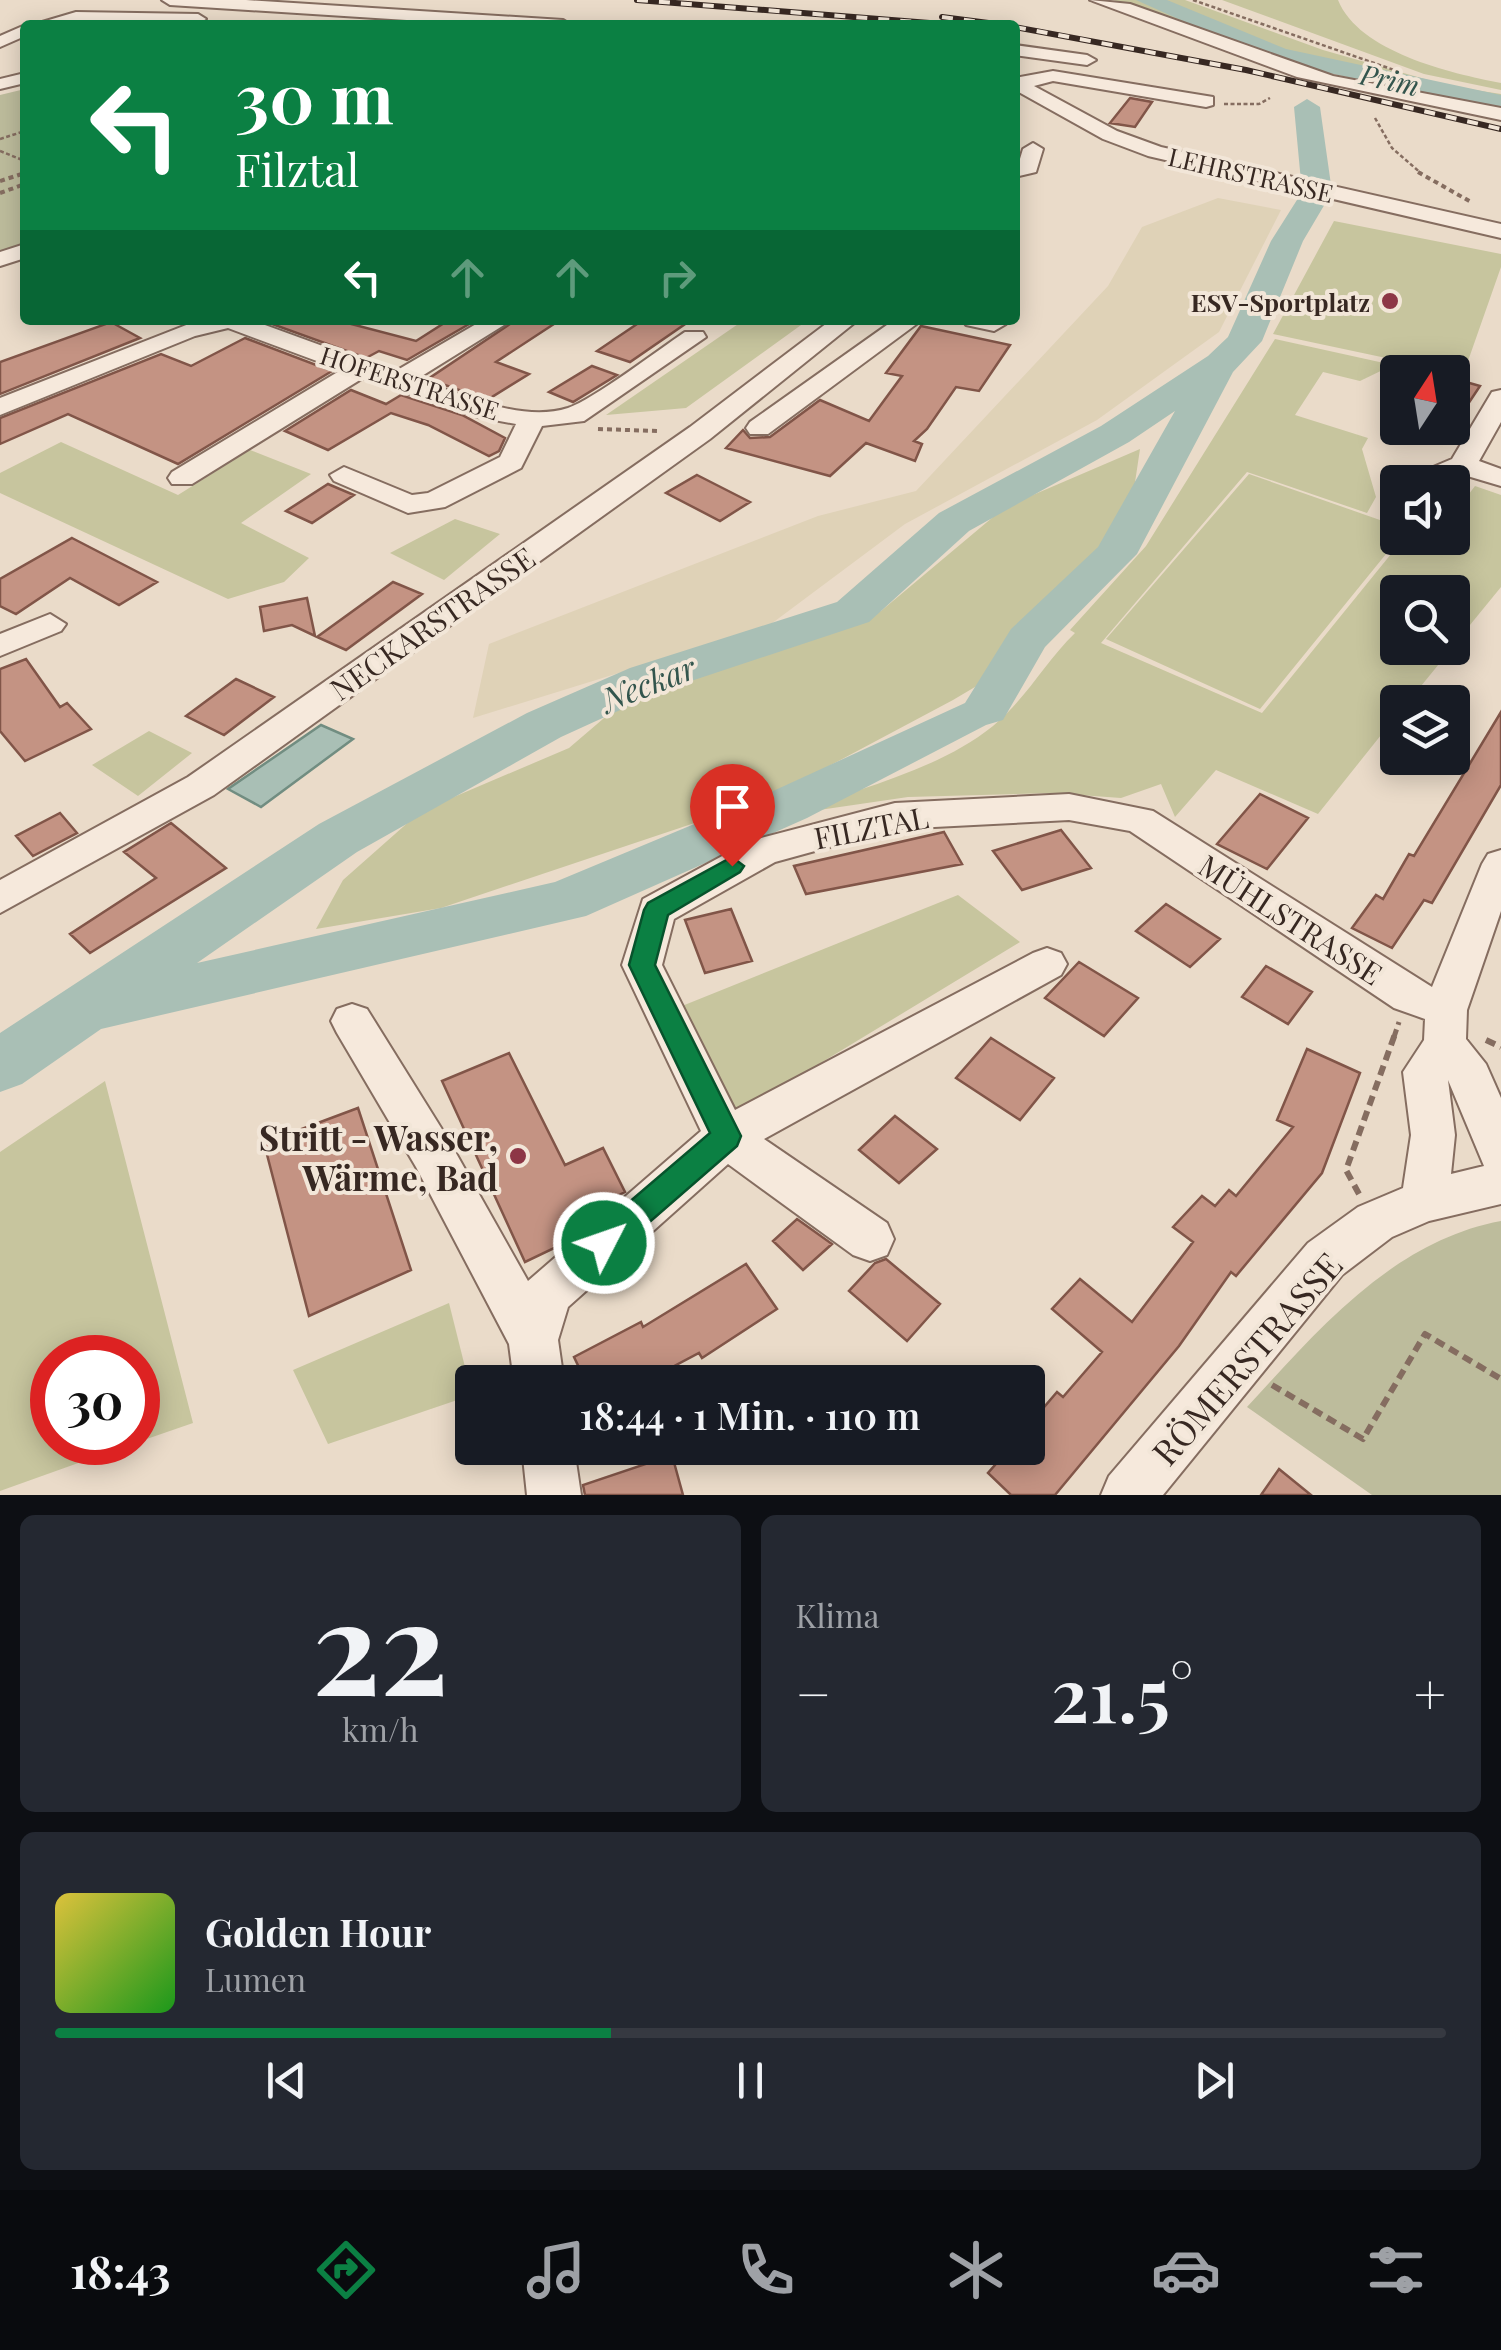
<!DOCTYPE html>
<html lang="de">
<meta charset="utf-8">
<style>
body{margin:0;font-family:"Playfair Display",serif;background:#242831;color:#f1f3f6;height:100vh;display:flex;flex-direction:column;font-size:38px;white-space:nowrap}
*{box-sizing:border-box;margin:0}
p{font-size:32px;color:#9ea1a6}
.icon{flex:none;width:55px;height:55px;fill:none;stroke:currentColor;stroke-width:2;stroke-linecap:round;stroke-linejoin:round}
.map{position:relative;height:1495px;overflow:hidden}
.panel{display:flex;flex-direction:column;gap:20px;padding:20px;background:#0d0f14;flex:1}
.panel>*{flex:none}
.banner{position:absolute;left:20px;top:20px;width:1000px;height:305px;border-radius:10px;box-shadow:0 5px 25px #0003;background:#0b8043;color:#fff;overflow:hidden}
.needle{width:65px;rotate:12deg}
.fabs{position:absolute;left:1380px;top:355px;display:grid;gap:20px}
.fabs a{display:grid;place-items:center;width:90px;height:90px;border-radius:10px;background:#171b24;box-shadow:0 5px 25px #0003;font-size:50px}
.speed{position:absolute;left:30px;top:1335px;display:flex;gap:20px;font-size:50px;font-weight:700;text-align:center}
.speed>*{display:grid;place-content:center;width:130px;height:130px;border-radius:50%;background:#171b24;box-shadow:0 5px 25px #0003;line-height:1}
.speed .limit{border:15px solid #d22;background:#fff;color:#111}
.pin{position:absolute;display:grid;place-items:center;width:85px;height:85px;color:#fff;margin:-102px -42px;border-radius:50% 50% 50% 0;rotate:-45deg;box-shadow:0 0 10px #0007}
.pin .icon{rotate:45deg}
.me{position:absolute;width:110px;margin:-55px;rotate:49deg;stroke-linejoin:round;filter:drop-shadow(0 0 8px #0008)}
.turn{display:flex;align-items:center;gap:35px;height:210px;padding:0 50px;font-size:45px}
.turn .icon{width:130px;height:130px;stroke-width:2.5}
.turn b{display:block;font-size:70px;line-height:85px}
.lanes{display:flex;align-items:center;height:95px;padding:0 50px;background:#0003;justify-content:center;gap:50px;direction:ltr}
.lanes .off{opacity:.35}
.big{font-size:75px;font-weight:600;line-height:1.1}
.panel .widget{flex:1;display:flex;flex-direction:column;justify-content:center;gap:15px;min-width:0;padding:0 35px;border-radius:15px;background:#242831}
.panel .dial{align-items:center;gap:0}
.dial b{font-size:130px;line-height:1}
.song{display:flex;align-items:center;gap:30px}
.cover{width:120px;height:120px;border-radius:15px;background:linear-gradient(135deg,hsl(50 70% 55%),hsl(120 70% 35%))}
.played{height:10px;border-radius:5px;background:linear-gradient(90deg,#0b8043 40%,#363941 40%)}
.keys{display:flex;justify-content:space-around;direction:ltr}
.heat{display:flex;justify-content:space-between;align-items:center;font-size:55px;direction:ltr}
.panel .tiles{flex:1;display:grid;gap:20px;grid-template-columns:1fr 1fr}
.widget:last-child{grid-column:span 2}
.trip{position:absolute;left:455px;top:1365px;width:590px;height:100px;border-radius:10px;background:#171b24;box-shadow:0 5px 25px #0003;font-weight:600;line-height:100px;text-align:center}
.dock{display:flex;height:160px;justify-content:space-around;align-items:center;background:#090b0e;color:#9ea1a6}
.dock .icon{width:70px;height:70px}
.dock .selected{color:#0b8043}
.dock b{font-size:45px;color:#f1f3f6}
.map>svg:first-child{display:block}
.farmland{fill:#dfd2b7}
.green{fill:#c7c59e}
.cemetery{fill:#bdbc9c}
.water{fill:#a9bfb5;stroke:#718d81;stroke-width:2.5}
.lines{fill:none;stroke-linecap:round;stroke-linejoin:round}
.river{fill:#a9bfb5;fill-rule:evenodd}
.building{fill:#c49383;stroke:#815548;stroke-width:2.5}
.minor-casing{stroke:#856d60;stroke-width:4}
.path-far3{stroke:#856d60;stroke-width:2.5;stroke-dasharray:4 2.5;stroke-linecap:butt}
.path-far2{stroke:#856d60;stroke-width:4;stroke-dasharray:5 4;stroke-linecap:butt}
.path-far1{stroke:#856d60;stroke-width:5;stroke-dasharray:8 5;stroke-linecap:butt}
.path{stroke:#856d60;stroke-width:6;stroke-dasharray:10 6;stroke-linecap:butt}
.minor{fill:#f6e9dc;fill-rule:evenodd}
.rail-casing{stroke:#372822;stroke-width:6}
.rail{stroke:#f2e6d8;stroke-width:4;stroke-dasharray:11;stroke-linecap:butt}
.route{fill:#0b8043;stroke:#07532c;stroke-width:2.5}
.poi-dot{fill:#8d3646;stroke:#f2e6d8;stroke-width:4}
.labels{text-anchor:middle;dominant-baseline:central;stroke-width:8;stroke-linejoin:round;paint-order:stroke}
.far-street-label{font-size:25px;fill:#372822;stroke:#f2e6d8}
.far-poi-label{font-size:25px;font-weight:bold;fill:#372822;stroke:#f2e6d8;text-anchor:end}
.far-water-label{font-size:28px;font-style:italic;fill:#33554d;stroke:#f2e6d8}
.street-label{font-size:30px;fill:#372822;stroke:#f2e6d8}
.water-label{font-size:32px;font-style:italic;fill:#33554d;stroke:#f2e6d8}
.near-poi-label{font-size:35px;font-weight:bold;fill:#372822;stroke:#f2e6d8;text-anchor:end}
.near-street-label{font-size:35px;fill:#372822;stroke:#f2e6d8}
</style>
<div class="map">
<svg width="1501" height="1495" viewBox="0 0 1501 1495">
<rect width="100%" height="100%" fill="#eadbc9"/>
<path class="farmland" d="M1218,198L1281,210L1219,332L1097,420L905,524L767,627L473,718L489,644L818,516L916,491L1108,286L1142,227Z"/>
<path class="green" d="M1113,0H1185L1323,50L1449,86L1501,94V107L1265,55Z
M1222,0H1338C1359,52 1450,73 1501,83V90L1424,74Z
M1334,221L1501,254V267L1462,378L1452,372L1273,334Z
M744,320H808L686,408L606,415Z
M1275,339L1393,365L1360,381L1323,372L1295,415L1368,438L1362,449L1376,497L1367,513L1247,472L1101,643L1262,713L1404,538H1452L1453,515L1475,486L1501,495V587L1452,647V592H1398V648H1452L1408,702H1398L1397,715L1318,814L1216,770L1175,817L1161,784L1121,798L1052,793L908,797L785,815C852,790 936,772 993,726C1026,699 1045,662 1075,633L1070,630L1146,546Z
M61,442L178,495L250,450L311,474L241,523L309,558L284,582L228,599L0,493V473Z
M1140,449L1134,489L1110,537L1065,582L980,684L953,700L769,798L441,908L316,929L343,880L421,811L569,748L631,695L881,611L1005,507Z
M1249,474L1397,526L1399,538L1260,709L1106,639Z
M455,519L500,534L444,580L390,553Z
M149,731L192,753L138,796L92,765Z
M958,895L1020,942L735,1115L682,1006Z
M105,1081L193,1423L138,1442V1358H52V1442H137L0,1491V1152Z
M449,1303L472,1395L328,1444L293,1370Z"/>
<path class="cemetery" d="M25,89V242L0,252V95Z
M1501,1221V1495H1372L1247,1407C1318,1330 1393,1241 1501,1221Z"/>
<path class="water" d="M321,725L353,739L261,807L228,789Z"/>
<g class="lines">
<path class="river" d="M1136,0H1167L1286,49L1501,95V111L1270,60Z
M1307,99L1320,107L1332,192L1303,241L1262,341L1233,372L1137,554L1045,647L1003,720L986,725L807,818L586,916L101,1029L22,1084L0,1092V1033L319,824L527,713L630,668L837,602L939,513L1101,426L1208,356L1228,337L1271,241L1302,192L1294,107ZM1175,411L1098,547L1011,629L965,703L771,792L555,882L197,963L357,852L561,737L664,690L869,622L969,531L1129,442Z"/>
</g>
<path class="building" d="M1130,98L1152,102L1135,127L1110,123Z
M279,320H336L416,341L449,320H476L407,360L379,351L366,358L272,324Z
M516,320H560L496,362L529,374L487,400L428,379Z
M643,320H691L630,362L597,351Z
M111,322L140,338L0,394V362Z
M921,326L1010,345L979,391L956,387L927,429L914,441L922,444L915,461L866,443L830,476L726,448L743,430L750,438L770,437L820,400L869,421L902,376L886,373Z
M245,338L332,371L178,464L68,414L0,444V418L161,354L191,366Z
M592,366L617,375L573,402L549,392Z
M1452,378L1480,386L1452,428Z
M351,390L386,404L401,395L462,415L505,438L499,451L489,456L428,425L391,413L328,450L285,431Z
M697,475L750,502L720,521L666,493Z
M328,484L354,495L312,523L286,511Z
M72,538L157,582L119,605L70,578L16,614L0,606V579Z
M393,582L422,594L346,650L317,637Z
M307,598L315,636L292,625L264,631L260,607Z
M26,659L60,707L67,703L91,729L25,761L0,731V669Z
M236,679L274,697L224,735L186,716Z
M1501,712V785L1432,903L1424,900L1392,948L1352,928L1376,895L1383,899L1409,854L1414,856Z
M1260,794L1308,818L1267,869L1217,844Z
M60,813L77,833L33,856L16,836Z
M171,823L226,868L90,953L70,934L156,878L124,852Z
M1061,830L1091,868L1022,890L993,851Z
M944,832L962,864L806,894L794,866Z
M1166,904L1220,939L1190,967L1136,931Z
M731,909L752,961L705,973L685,920Z
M1079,962L1138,998L1104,1036L1045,998Z
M1266,966L1312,992L1288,1024L1242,997Z
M991,1038L1054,1078L1020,1120L956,1078Z
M1307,1049L1360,1073L1322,1173L1236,1276L1231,1272L1179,1346L1055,1495H1011L988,1473L1010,1448H1028V1426L1057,1392L1063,1397L1102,1352L1052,1309L1080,1279L1132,1322L1193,1242L1173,1227L1202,1196L1215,1206L1229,1190L1236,1196L1293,1127L1277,1120Z
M509,1053L565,1165L603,1148L625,1192L592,1208L596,1217L569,1241L525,1262L442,1081Z
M358,1108L411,1270L309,1316L264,1143Z
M895,1116L937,1149L899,1183L859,1150Z
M797,1219L832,1244L803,1270L773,1241Z
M886,1259L940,1304L907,1341L849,1291L875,1263Z
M746,1264L777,1309L702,1358L699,1353L644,1382H586L574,1357L641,1322L643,1327Z
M672,1455L683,1495H585L583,1485Z
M1279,1469L1311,1495H1261Z"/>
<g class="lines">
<g class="minor-casing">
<path id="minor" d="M162,0H246L563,20L571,25H485L170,5Z
M1090,0L1130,4L1333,76L1501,108V120L1297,77Z
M76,12L198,14L206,19L198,24L32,25Z
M25,25V36L0,47V36Z
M1015,45L1087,55L1096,60L1087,65L1015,55Z
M1053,71L1213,97V105L1206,107L1053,81L1034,86L1117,131L1161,147L1501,224V238L1148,156L1103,139L1015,90V78Z
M25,73V83L0,89V79Z
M1033,143L1043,149L1036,172L1019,176L1016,172L1023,149Z
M25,244V258L0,266V252Z
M199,320H251L394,372L483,320H512L417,379C461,394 521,423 568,408C594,399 658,350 685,332H703L706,337L584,421L542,426L521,468L445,507L408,513L334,481L330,475L344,467L412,495L428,493L500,457L516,424L478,417L363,378L192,484H172L168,478L172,472L341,370L228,328L195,336L0,415V398Z
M831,320H858L710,439L214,795L0,913V880L188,777L690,427Z
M894,320H922L768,434H750L746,428L750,422Z
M963,320H1003L1006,324L994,331L966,325Z
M1501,390V422L1479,461L1501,469V486L1464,475L1445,482H1408L1412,476L1452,459L1492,392Z
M50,614L66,624L61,631L0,656V634Z
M1069,794L1153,811L1432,987L1482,864L1488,854L1501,850V911L1467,1010L1466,1039L1486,1064L1501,1098V1204L1429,1221L1392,1237L1342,1275L1163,1495H1101L1109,1476L1308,1243L1358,1207L1403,1188L1411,1135L1403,1072L1424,1040L1425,1019L1394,1008L1130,831L1069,820L895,829L775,862L674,919L662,965L735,1110L1033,953L1047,948L1061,953L1067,964L1061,975L764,1139L887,1223L894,1239L887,1255L870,1261L853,1255L728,1164L568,1307L558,1340L564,1382H514L509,1344L416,1167L337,1033L331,1021L337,1009L352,1004L367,1009L448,1139L528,1281L701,1131L622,965L643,899L750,841L895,803ZM1448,1080L1484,1166L1451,1174L1455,1135Z
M522,1448H574L581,1495H527Z"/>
</g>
<path class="path-far3" d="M1193,0L1400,72
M583,23L610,25
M1224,104H1259L1270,98
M1375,118L1392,148L1422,174
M0,139L25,131
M0,151L25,161
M21,174L25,173"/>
<path class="path-far2" d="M1418,172L1471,202
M0,181L25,173
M0,193L25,184
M598,429L657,431"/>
<path class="path-far1" d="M1394,1037L1399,1022"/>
<path class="path" d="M1486,1040L1501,1047
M1359,1194L1346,1170L1395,1034
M1272,1385L1363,1439L1425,1334L1501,1379"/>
<use href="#minor" class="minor"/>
<g class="rail-casing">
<path id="rail" d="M637,0L955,25
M942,17L1004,25
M1015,27L1246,70L1501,129"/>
</g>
<use href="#rail" class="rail"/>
</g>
<path class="route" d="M732,857L744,866L740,872L668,915L655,965L741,1136L737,1146L614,1253L604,1257L593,1253L588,1243L593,1233L710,1133L629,965L644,910L648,903Z"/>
<g class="poi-dot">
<circle cx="1390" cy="301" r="10"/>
<circle cx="518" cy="1156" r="10"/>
</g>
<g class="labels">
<g class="far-street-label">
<text transform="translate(1251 174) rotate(13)">LEHRSTRASSE</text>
<text transform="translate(410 382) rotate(18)">HOFERSTRASSE</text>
</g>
<g class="far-poi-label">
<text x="1370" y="301">ESV-Sportplatz</text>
</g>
<g class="far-water-label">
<text transform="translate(1390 79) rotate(12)">Prim</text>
</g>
<g class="street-label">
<text transform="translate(432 623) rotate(-35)">NECKARSTRASSE</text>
<text transform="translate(871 827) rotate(-11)">FILZTAL</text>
<text transform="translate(1291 919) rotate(33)">MÜHLSTRASSE</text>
</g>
<g class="water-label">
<text transform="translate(648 682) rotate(-21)">Neckar</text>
</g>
<g class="near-poi-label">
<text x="498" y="1136">Stritt - Wasser,<tspan x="498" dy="40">Wärme, Bad</tspan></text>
</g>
<g class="near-street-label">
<text transform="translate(1246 1358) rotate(-49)">RÖMERSTRASSE</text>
</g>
</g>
</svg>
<div class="fabs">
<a><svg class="needle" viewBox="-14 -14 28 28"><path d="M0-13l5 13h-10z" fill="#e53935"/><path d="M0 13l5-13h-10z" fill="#9ea1a6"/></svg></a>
<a><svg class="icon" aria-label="sound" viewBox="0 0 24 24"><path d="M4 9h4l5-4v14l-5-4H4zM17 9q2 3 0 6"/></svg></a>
<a><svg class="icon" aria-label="search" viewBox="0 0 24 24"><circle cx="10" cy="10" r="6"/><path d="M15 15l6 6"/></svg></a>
<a><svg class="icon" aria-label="layers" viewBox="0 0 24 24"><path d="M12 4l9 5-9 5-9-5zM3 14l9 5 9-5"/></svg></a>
</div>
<div class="speed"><div class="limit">30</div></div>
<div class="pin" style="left:732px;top:866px;background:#d93025"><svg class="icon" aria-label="arrive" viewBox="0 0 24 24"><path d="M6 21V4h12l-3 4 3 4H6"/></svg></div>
<svg class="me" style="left:604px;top:1243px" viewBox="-20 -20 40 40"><circle r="17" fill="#0b8043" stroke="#fff" stroke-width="3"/><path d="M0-11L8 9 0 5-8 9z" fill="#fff"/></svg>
<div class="trip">18:44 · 1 Min. · 110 m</div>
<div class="banner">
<div class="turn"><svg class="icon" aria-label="left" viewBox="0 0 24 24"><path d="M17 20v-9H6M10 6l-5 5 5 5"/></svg><div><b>30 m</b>Filztal</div></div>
<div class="lanes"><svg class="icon" aria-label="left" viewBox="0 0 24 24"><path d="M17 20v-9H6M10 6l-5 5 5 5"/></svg><svg class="icon off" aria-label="ahead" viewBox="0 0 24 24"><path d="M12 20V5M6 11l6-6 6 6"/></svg><svg class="icon off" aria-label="ahead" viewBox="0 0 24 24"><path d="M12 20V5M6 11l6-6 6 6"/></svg><svg class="icon off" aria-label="right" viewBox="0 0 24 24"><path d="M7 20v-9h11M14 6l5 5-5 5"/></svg></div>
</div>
</div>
<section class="panel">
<div class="tiles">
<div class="widget dial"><b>22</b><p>km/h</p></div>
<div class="widget"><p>Klima</p>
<div class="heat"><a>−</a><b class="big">21.5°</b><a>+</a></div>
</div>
<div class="widget">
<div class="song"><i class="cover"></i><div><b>Golden Hour</b><p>Lumen</p></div></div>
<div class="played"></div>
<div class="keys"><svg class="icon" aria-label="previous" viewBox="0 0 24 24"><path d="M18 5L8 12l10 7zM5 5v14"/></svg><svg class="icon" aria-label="pause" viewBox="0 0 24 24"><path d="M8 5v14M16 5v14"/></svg><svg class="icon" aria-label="next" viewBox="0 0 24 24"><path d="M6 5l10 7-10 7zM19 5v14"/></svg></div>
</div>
</div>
</section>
<nav class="dock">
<b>18:43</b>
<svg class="icon selected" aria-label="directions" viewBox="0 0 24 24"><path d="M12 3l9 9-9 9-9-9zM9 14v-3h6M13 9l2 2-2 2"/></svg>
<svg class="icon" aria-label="music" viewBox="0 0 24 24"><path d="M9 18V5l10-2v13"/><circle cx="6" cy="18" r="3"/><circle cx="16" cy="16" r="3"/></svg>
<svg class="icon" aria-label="phone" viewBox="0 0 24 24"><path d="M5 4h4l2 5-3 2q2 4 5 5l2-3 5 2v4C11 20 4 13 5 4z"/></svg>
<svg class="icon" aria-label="climate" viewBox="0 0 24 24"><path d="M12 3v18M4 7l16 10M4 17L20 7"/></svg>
<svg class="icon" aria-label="car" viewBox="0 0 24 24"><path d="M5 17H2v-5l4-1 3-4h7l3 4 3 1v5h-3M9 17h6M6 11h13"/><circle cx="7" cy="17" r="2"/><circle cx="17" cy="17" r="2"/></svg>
<svg class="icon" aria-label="filters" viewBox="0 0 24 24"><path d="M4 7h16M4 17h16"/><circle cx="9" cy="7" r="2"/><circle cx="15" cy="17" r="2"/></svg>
</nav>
